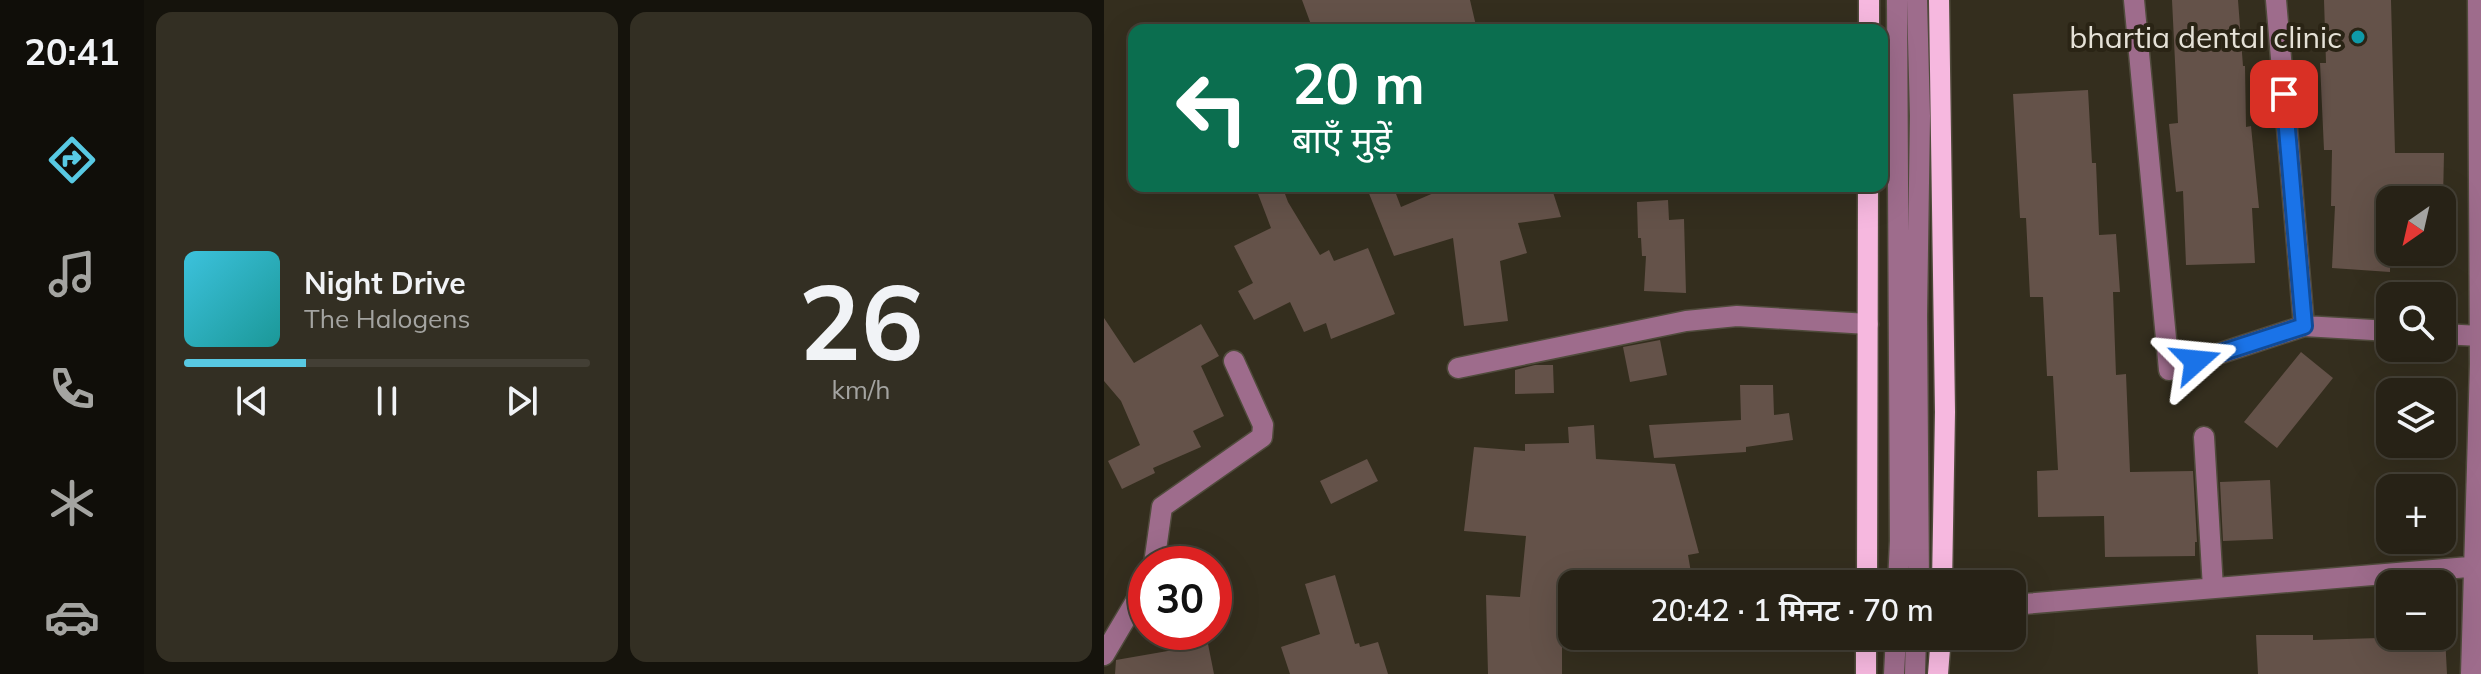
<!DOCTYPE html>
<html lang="hi">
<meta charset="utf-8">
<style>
body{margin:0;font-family:Mulish,"Noto Sans Devanagari",sans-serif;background:#332f23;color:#f1f3f6;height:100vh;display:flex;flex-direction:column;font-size:30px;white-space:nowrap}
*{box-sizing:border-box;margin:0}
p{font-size:26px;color:#a4a4a1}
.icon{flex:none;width:44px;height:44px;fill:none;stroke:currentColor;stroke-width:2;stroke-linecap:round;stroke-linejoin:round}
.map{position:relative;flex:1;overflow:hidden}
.drawer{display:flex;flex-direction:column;gap:12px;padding:12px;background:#15130c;width:960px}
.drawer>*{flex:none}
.top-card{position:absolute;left:24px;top:24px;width:760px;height:168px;border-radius:16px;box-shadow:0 8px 32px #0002,0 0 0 2px #433f35;background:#0b6e4f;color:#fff;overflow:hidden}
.needle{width:52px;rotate:214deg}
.fabs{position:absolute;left:1272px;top:186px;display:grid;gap:16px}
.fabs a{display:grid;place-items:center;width:80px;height:80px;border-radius:16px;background:#272216;box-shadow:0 8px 32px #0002,0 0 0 2px #433f35;font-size:40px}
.speed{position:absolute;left:24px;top:546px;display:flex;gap:16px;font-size:40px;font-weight:700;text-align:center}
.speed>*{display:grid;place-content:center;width:104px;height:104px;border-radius:50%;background:#272216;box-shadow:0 8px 32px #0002,0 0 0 2px #433f35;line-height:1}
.speed .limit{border:12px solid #d22;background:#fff;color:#111}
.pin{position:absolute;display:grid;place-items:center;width:68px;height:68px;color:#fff;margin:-34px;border-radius:16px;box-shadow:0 4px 12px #0006}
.me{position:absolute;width:88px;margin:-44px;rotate:72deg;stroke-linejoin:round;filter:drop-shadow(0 0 6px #0008)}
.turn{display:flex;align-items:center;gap:28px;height:168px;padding:0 32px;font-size:36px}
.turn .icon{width:104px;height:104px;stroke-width:2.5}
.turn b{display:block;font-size:56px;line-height:68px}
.drawer .tile{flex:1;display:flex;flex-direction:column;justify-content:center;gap:12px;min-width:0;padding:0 28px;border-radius:16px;background:#332f23}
.drawer .dial{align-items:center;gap:0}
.dial b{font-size:104px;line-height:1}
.song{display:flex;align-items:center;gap:24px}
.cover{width:96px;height:96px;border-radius:12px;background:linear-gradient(135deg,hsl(190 70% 55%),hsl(180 70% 35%))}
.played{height:8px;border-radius:4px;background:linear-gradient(90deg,#58c9e3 30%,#433f35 30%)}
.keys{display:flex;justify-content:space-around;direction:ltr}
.drawer .tiles{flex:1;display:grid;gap:12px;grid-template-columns:repeat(2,1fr)}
.trip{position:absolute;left:454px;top:570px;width:468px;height:80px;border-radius:16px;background:#272216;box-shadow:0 8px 32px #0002,0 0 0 2px #433f35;font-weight:600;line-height:80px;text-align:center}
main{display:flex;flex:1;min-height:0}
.tab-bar{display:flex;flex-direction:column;width:144px;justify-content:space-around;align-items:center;background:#100e09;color:#a4a4a1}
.tab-bar .icon{width:56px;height:56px}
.tab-bar .on{color:#58c9e3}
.tab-bar b{font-size:36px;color:#f1f3f6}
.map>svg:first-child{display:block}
.building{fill:#645249}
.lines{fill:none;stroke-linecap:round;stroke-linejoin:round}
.minor-casing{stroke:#504b3c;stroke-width:23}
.major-casing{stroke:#504b3c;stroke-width:23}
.minor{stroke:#9e6c8c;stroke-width:20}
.major{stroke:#f6b8df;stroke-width:20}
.route-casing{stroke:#114b97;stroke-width:20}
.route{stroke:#1a73e8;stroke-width:14}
.culture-dot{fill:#0f9aa8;stroke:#2a2415;stroke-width:3}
.labels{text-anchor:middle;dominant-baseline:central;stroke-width:8;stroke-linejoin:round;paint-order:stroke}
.poi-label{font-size:30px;fill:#e5e1d7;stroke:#2a2415;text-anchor:end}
</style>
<main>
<nav class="tab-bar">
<b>20:41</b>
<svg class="icon on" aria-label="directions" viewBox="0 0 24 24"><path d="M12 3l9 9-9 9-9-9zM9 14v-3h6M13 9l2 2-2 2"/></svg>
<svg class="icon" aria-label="music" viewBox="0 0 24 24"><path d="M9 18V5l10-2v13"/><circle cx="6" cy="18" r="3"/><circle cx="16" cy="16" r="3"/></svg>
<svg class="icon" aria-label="phone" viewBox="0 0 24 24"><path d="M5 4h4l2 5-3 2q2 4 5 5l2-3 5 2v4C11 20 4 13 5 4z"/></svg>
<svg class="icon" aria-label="climate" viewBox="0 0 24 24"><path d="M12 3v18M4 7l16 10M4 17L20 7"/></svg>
<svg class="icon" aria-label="car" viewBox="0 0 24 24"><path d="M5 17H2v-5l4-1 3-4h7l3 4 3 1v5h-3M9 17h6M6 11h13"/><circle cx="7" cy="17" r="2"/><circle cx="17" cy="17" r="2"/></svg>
</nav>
<section class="drawer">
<div class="tiles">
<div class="tile">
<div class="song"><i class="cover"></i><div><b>Night Drive</b><p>The Halogens</p></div></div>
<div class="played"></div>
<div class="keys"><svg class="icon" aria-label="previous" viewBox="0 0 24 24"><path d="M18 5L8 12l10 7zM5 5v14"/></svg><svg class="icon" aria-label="pause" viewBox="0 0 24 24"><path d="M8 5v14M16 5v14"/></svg><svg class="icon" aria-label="next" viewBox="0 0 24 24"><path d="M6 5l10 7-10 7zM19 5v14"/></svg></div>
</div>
<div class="tile dial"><b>26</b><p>km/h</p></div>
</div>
</section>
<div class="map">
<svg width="1377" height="674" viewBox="0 0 1377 674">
<rect width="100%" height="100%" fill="#342e1e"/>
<path class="building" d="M198,0H366L373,30H209Z
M1068,0H1134L1139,66H1141L1142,127L1147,126L1155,208H1148L1151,263L1082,265L1079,191L1072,192L1065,124L1074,123Z
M1220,0H1287L1291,153H1340L1339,200H1286V272L1228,268L1231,206H1227L1228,150H1220L1216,63H1222Z
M984,90L988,163H992L995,235L1012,234L1016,292H1009L1012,375L1022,374L1026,472L1089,471L1093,542H1091V556L1001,557L1000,516L934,517L933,471L954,470L949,376H943L939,297H926L922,218H916L909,94Z
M151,186H178L184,202L216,255L225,250L230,261L264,248L291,314L227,339L222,323L200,332L186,302L150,320L134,291L149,283L130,246L167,228Z
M262,186H289L297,207L346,186H447L457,217L414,223L423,253L396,261L404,321L360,326L349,238L290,256Z
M564,200L565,220L580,219L582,293L540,291L542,256H538L537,238H534L533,202Z
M0,318L30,363L97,324L115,356L97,366L120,416L89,431L97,447L49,468L51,473L18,489L4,461L36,445L17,401L0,381Z
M556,340L563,375L526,382L519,347Z
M1197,352L1229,378L1173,448L1140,422Z
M431,365H449L450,393L411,394V370Z
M636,385H669L670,415L685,413L689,440L642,447V452L550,458L545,425L637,420Z
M490,425L492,459L571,464L595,553L584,555L589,584H468V642L458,641V674H384L382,595L416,597L422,536L360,531L370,447L421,451V444L465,443L464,427Z
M263,459L274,481L227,504L216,481Z
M1166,480L1169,539L1119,541L1116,482Z
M231,575L251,644L255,643L256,647L274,642L284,674H186L177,647L216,634L201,584Z
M1152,635H1209V640L1341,636L1343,674H1154Z
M104,644L110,674H11L12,660Z"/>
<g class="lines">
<g class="minor-casing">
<path id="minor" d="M793,0L796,541L794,584
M813,0L816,116L813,316L815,584
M1030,0L1065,370L1200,326L1286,331
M1172,0L1200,326
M1338,334L1376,336
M354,368L582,321L633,316L764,324
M1100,437L1109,588
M50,564L58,507L158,437L159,425L130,361
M908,605L1377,566
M0,655L42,584
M790,674L792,636
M811,674L812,636
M1367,674L1376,364L1374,0"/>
</g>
<g class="major-casing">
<path id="major" d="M835,0L841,412L838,584
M765,30V0
M763,584L764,186
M762,674V636
M834,674L837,636"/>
</g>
<use href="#minor" class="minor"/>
<use href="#major" class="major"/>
</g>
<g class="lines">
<g class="route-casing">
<path id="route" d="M1092,361L1200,326L1180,94"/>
</g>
<use href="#route" class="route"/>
</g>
<circle class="culture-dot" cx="1254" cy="37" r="8"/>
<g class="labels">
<g class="poi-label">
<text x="1238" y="37">bhartia dental clinic</text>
</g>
</g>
</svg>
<div class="fabs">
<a><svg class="needle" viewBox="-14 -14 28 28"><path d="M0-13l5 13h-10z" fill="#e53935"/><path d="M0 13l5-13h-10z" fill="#a4a4a1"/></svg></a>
<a><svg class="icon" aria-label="search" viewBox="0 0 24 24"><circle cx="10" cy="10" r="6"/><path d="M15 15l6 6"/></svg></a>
<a><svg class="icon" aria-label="layers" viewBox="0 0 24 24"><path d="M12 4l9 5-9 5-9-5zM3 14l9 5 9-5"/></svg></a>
<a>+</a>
<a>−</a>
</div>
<div class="speed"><div class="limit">30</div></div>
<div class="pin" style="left:1180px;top:94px;background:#d93025"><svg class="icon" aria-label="arrive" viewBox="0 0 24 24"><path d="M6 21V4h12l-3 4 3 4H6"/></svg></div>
<svg class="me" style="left:1092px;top:361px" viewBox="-20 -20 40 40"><path d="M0-17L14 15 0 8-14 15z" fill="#1a73e8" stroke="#fff" stroke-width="4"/></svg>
<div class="trip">20:42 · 1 मिनट · 70 m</div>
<div class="top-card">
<div class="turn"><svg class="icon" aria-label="left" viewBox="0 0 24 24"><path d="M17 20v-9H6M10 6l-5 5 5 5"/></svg><div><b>20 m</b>बाएँ मुड़ें</div></div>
</div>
</div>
</main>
